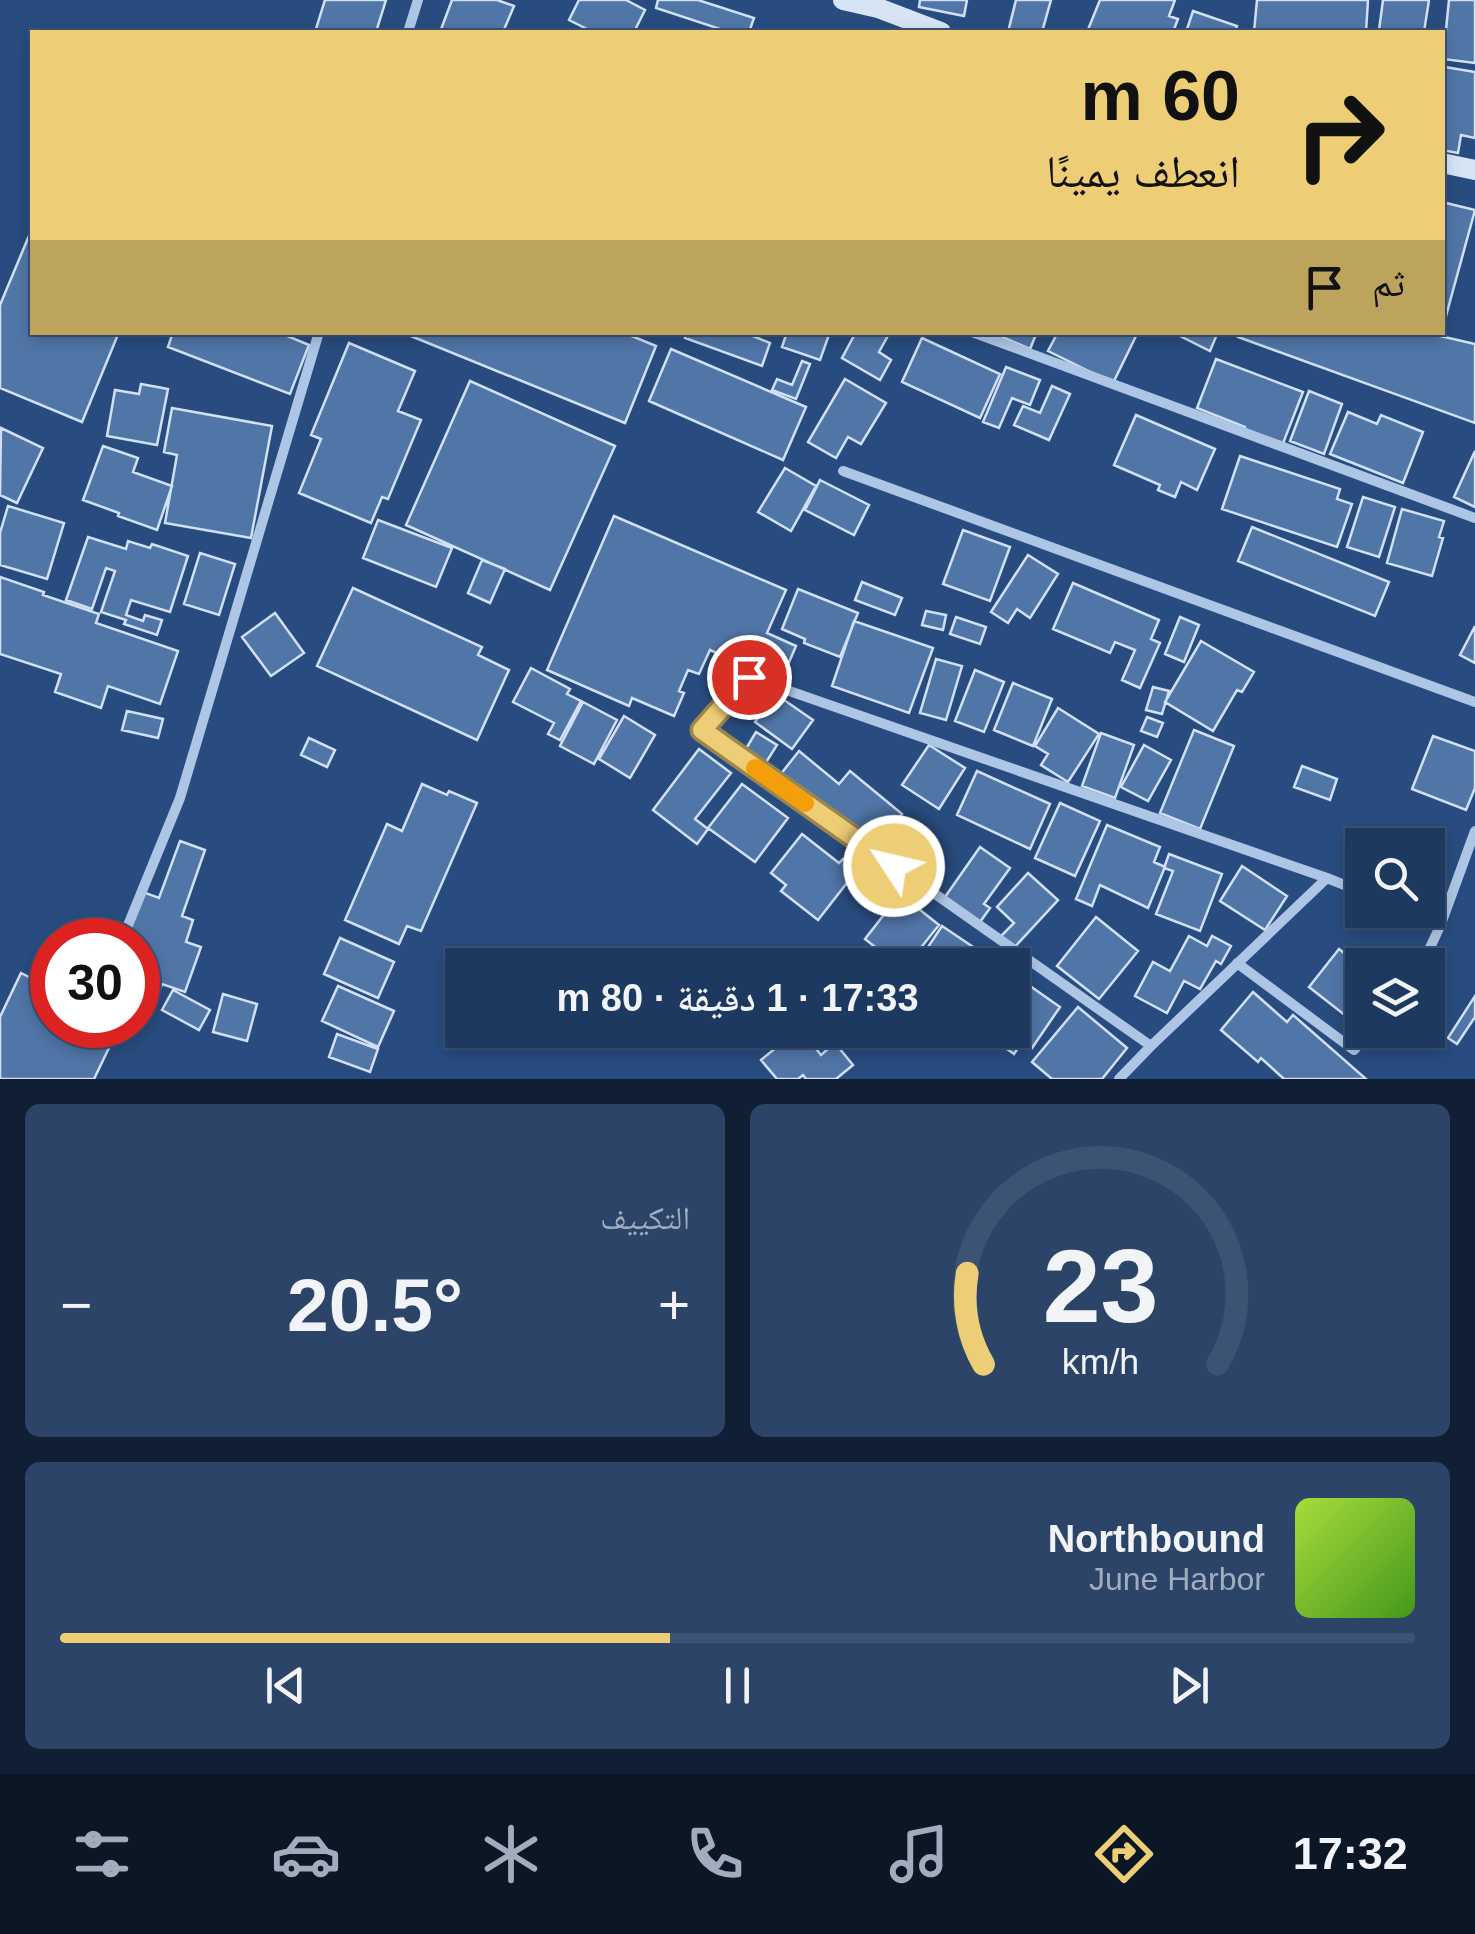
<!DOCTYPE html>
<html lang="ar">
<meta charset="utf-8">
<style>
body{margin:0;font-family:Helvetica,"Noto Naskh Arabic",sans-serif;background:#2b4468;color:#f1f3f6;direction:rtl;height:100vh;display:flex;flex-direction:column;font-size:38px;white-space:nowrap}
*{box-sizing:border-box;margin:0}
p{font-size:32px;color:#a1acbd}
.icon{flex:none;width:55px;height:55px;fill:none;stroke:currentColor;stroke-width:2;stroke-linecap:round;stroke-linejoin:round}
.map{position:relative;height:1079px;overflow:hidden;direction:ltr}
.side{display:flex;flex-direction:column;gap:25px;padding:25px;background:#101f34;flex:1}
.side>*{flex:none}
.top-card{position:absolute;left:30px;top:30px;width:1415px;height:305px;border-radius:0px;box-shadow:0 5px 15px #0003,0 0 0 2px #3c5374;direction:rtl;background:#edcd75;color:#111;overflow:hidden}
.controls{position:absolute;left:1345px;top:828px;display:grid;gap:20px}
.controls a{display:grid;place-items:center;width:100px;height:100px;border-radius:0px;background:#1e395f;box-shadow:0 5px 15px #0003,0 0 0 2px #3c5374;font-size:50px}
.speed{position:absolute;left:30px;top:918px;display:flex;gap:20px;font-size:50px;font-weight:700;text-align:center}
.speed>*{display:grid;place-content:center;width:130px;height:130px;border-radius:50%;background:#1e395f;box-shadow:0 5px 15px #0003,0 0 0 2px #3c5374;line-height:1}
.speed .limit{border:15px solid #d22;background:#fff;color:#111}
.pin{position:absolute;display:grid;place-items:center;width:85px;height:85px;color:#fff;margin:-42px;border:5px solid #fff;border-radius:50%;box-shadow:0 2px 10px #0007}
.me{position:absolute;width:110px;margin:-55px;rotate:305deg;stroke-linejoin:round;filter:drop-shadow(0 0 8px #0008)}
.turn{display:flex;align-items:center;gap:35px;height:210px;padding:0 40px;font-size:45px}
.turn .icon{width:130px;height:130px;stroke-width:2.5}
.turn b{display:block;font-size:70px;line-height:85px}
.then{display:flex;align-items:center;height:95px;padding:0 40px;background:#0003;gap:20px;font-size:38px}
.big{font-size:75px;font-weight:600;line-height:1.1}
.side .widget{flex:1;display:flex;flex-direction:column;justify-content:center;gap:15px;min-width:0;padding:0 35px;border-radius:15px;background:#2b4468}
.side .dial{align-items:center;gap:0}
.dial svg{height:260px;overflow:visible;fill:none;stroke:#3c5374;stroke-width:7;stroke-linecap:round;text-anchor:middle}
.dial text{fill:#f1f3f6;stroke:none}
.song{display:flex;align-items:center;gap:30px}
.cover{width:120px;height:120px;border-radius:15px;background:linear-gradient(135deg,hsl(80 70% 55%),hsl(100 70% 35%))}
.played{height:10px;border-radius:5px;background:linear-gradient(90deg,#edcd75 45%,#3c5374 45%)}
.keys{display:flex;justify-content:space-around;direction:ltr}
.heat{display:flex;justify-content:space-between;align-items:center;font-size:55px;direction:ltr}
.side .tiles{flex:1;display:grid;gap:25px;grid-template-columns:1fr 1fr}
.widget:last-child{grid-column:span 2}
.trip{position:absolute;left:445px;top:948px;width:585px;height:100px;border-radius:0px;background:#1e395f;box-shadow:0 5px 15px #0003,0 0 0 2px #3c5374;font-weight:600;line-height:100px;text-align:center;direction:rtl}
.tab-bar{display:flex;height:160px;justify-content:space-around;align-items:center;background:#0c1726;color:#a1acbd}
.tab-bar .icon{width:70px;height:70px}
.tab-bar .selected{color:#edcd75}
.tab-bar b{font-size:45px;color:#f1f3f6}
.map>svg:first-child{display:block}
.building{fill:#5075a7;stroke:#d1e0f4;stroke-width:2.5}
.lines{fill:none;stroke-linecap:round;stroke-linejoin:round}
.street{stroke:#aec6e5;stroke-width:10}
.secondary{stroke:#d7e4f5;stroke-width:20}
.route-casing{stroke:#9a854c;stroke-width:25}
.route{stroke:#edcd75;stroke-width:18}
.slow{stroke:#f59e0b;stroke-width:18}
</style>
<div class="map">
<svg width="1475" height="1079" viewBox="0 0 1475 1079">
<rect width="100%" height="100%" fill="#284c7f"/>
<path class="building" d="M325,0H386L376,32H315Z
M452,0H497L514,6L503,32H440Z
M579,0H626L645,10L634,32H593L569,20Z
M658,0H698L754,18L749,32H729L656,8Z
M920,0H967L964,16L919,7Z
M1016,0H1051L1042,32H1008Z
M1100,0H1175L1169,16L1178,19L1173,32H1087Z
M1257,0H1368L1366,32H1254Z
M1383,0H1429L1424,32L1379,30Z
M1449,0H1475V63L1443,59Z
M1193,11L1237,26L1235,32H1186Z
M1445,67L1475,72V138L1461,135L1458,153L1442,150V81Z
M1442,202L1475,210L1446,316H1442Z
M31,231L32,332H119L82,422L0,388V305Z
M173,332H278L309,345L290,394L168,347Z
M401,332H622L656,346L625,423Z
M687,332H743L770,343L762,366L685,338Z
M787,332H830L820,360L782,347Z
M856,332H890L879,352L891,360L880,380L842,358Z
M991,332H1037L1030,349Z
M1058,332H1138L1113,383L1048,351Z
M1172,332H1218L1210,351Z
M1240,332H1423L1475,344V423L1238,337Z
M922,338L1000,374L980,418L902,382Z
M349,343L415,371L398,411L421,420L388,499L382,497L371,523L299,493L321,439L311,435Z
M671,349L806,407L783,460L649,401Z
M1216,359L1303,392L1282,446L1244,431L1245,427L1197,408Z
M802,361L810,364L796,399L772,390L777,379L792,385Z
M1006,367L1040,380L1030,405L1012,398L999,428L983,422Z
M845,379L886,403L861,444L848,437L836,458L808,442Z
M470,381L615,446L550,590L406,525Z
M141,384L168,389L157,445L107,436L115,390L139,394Z
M1052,386L1070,394L1049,440L1014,425L1023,406L1040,413Z
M1309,391L1342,404L1324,454L1290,441Z
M172,408L272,426L251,538L165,523L177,455L164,452Z
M1348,412L1377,424L1381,415L1423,432L1403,483L1330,454Z
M1136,415L1215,449L1197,490L1181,482L1175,497L1158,490L1160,485L1114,465Z
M1,428L43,448L17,503L0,495Z
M103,446L138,458L133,472L172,486L157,530L118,516L119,513L83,500Z
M1475,451V507L1454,497Z
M1240,456L1340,489L1337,499L1352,504L1337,547L1222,509Z
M785,468L816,486L791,531L758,512Z
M820,480L869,505L854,535L805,510Z
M1363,497L1395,507L1379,557L1347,547Z
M8,506L64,523L47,579L0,565V533Z
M1402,509L1444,521L1439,537L1443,538L1432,576L1387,563Z
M614,516L786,590L767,633L796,646L781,681L710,650L699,674L688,670L679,691L684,693L674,716L632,698L629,706L547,670Z
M378,520L452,548L436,587L363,558Z
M1252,527L1389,582L1375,616L1238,561Z
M963,530L1010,547L990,601L943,584Z
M88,537L126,549L128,541L150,548L152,544L188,556L170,612L131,600L126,615L143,621L145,615L162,620L157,635L124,624L126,620L101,612L115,571L106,568L92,609L66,600Z
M200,553L235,564L219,615L184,604Z
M1028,555L1058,574L1030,618L1017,609L1008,623L991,612Z
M482,560L505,569L490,603L468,593Z
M0,577L44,592L43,595L99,614L96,623L178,651L160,704L108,686L101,708L55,692L61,674L0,654Z
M862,582L902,598L895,615L855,600Z
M1073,583L1159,620L1151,639L1160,643L1140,688L1122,680L1135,650L1115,642L1110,653L1053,629Z
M353,588L482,647L478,655L509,670L477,740L317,666Z
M798,589L858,613L840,657L804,643L805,639L782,629Z
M926,611L946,615L943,630L922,625Z
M275,613L304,653L271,676L242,637Z
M956,617L986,627L980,644L950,634Z
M1180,617L1199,625L1184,662L1165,654Z
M854,621L933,648L909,713L832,686Z
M1475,626V663L1460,655Z
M1201,641L1254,672L1242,692L1237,690L1213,731L1165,702Z
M936,659L962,666L946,720L920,713Z
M531,668L570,689L567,694L581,701L560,740L548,734L554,723L513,702Z
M975,670L1004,682L984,732L955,721Z
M1013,683L1052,699L1033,746L994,730Z
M761,684L813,720L792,749L755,722L759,717L745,707Z
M1153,687L1169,691L1162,714L1146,710Z
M583,702L617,720L594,764L560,746Z
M1058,708L1099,734L1068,782L1041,765L1048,754L1035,746Z
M127,711L163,719L158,738L122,730Z
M624,716L655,735L630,778L599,759Z
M1147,717L1163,723L1157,737L1141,731Z
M1194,730L1234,746L1200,829L1160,813Z
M756,732L777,745L765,764L744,752Z
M1101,733L1134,745L1115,798L1082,786Z
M1433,736L1475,751V788L1466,810L1412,789Z
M309,738L335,750L327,767L301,755Z
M929,745L965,768L939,809L902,785Z
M1144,745L1171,760L1148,801L1121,787Z
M699,749L731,773L695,819L708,829L697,844L653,810Z
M799,751L839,784L850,771L902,814L886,835L892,840L879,856L780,775Z
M1302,766L1337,779L1330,800L1294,787Z
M977,771L1050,804L1030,849L957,815Z
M422,784L447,795L449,791L477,803L421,931L407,926L399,944L345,920L387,824L402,831Z
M742,784L788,818L755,862L708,828Z
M1060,803L1100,821L1075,876L1035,858Z
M1107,825L1160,847L1154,862L1165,867L1148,908L1100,885L1092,906L1076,899Z
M802,834L839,863L843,859L857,870L818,920L781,891L786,885L771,873Z
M180,841L205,850L182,916L193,920L186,942L201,947L185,992L162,984L153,1010L138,1004V940H126L143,892L159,898Z
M980,847L1010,868L984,904L990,908L980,922L945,897Z
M1169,854L1222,874L1200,931L1156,914L1173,871L1164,868Z
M1242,866L1287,896L1265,930L1220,901Z
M1028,873L1058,900L1012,950L999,938L1014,923L997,907Z
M900,894L939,925L907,965H898L865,939Z
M1096,917L1138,951L1099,999L1057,966Z
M942,926L1000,965H916Z
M1189,936L1207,946L1212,936L1231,946L1221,964L1216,961L1200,989L1184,981L1167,1013L1135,996L1153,962L1170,971Z
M340,938L394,962L378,998L324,974Z
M1339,949L1362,967V1013L1355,1023L1309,987Z
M21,973L51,988L46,999L52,1002V1025H120L94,1079H0V1017Z
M1013,974L1060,1007L1032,1048L1022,1042L1014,1054L980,1030H1012Z
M338,986L394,1011L378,1047L322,1021Z
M173,990L210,1010L199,1030L162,1010Z
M1253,992L1287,1022L1293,1015L1366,1079H1284L1261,1058L1258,1062L1221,1030Z
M223,994L257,1004L247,1041L213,1032Z
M1475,996V1017L1457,1044L1448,1038Z
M1078,1007L1127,1048L1102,1079H1052L1032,1062Z
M798,1030H801L821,1055L835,1043L853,1065L836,1079H806L803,1075L798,1079H777L761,1060Z
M337,1034L378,1049L370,1072L329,1057Z"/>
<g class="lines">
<path class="street" d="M408,32L418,0
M972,332L1475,518
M843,471L1475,702
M1327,878L1151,1046L702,730L749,677L1327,878L1362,892
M1406,910L1441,924L1475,831
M122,940L180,798L319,332
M1237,963L1354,1050L1371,1030
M1422,965L1441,924
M1119,1079L1151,1046"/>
<path class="secondary" d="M843,0L878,8L941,32
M1442,163L1475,170"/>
</g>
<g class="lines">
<g class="route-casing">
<path id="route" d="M749,677L702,730L894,866"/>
</g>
<use href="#route" class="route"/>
<path class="slow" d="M755,768L805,803"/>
</g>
</svg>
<div class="controls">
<a><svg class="icon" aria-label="search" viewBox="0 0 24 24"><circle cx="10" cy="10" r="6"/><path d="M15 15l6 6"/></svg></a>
<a><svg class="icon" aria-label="layers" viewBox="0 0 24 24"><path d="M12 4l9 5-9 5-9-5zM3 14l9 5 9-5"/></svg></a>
</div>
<div class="speed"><div class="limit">30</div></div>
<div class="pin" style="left:749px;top:677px;background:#d93025"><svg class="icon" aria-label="arrive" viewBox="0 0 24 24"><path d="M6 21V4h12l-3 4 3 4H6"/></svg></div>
<svg class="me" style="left:894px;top:866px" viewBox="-20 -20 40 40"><circle r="17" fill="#edcd75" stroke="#fff" stroke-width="3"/><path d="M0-11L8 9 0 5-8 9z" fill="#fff"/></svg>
<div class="trip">17:33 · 1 دقيقة · 80 m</div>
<div class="top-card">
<div class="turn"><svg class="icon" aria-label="right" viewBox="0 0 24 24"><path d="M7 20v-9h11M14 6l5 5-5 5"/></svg><div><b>60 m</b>انعطف يمينًا</div></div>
<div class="then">ثم<svg class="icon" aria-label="arrive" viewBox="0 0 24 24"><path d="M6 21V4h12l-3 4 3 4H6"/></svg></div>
</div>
</div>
<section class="side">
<div class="tiles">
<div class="widget dial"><svg viewBox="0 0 100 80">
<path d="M14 69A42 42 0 1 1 86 69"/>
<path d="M14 69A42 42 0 0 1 9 41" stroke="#edcd75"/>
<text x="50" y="56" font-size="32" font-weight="700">23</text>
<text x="50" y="72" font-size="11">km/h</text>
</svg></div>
<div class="widget"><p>التكييف</p>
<div class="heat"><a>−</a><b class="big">20.5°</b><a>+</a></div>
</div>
<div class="widget">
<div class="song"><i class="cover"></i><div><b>Northbound</b><p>June Harbor</p></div></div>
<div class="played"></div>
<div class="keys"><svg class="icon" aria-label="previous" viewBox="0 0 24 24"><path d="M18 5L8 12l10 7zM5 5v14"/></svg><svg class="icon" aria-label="pause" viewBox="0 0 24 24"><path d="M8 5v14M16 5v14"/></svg><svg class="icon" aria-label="next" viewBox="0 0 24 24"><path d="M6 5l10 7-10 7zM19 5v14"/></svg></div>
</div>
</div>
</section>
<nav class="tab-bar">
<b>17:32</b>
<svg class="icon selected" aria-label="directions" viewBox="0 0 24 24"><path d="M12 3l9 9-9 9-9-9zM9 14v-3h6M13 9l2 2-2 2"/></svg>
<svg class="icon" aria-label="music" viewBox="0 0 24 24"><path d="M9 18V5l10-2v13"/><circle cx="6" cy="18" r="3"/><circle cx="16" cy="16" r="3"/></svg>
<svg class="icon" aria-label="phone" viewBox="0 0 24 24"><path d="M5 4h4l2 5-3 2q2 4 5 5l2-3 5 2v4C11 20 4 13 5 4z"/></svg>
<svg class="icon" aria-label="climate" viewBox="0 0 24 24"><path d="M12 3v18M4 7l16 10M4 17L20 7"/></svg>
<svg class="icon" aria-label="car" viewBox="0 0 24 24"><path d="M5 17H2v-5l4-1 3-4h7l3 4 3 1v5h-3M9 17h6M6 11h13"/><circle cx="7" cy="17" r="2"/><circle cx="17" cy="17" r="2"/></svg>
<svg class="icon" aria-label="filters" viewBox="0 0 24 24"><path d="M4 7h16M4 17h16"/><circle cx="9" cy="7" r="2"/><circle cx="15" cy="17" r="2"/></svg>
</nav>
